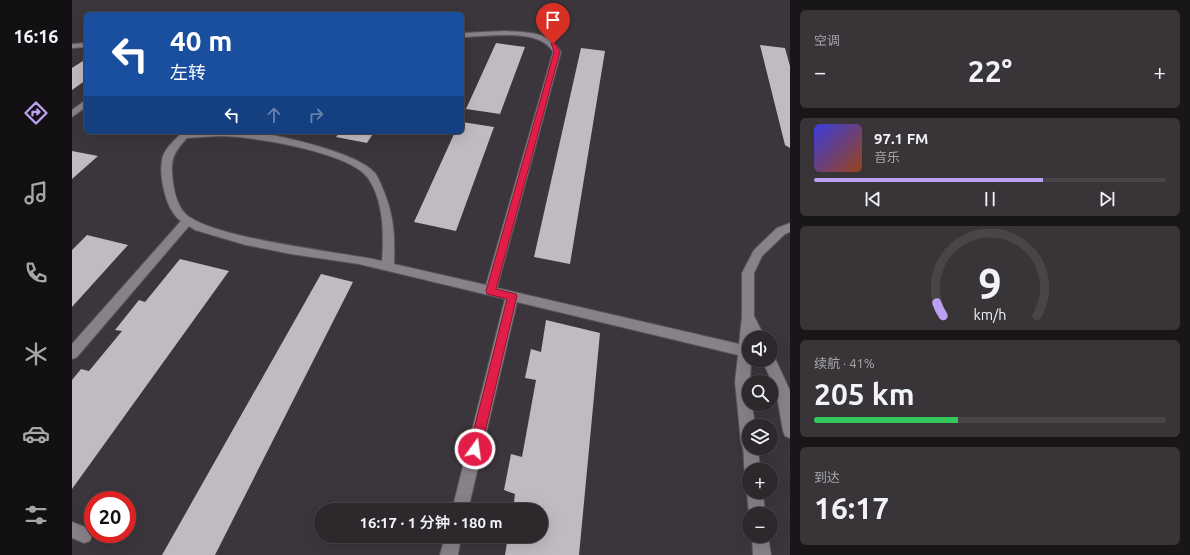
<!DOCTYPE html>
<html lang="zh">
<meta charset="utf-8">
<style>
body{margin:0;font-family:Ubuntu,"Noto Sans SC",sans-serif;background:#383438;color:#f1f3f6;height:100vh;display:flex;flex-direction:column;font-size:15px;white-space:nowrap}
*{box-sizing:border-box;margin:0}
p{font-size:13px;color:#a6a6a9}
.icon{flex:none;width:22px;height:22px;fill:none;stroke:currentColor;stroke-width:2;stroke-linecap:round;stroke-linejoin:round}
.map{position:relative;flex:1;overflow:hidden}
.panel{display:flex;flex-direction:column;gap:10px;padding:10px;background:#181618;width:400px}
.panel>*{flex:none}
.hud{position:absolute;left:12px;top:12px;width:380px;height:122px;border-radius:6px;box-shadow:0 4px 16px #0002,0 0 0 1px #484448;background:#1a4fa0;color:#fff;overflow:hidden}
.fabs{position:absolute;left:670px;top:331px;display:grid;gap:8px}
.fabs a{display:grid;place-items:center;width:36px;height:36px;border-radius:50%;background:#2c282c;box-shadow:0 4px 16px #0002,0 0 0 1px #484448;font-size:20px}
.speed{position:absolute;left:12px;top:491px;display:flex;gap:8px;font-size:20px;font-weight:700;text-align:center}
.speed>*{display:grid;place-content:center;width:52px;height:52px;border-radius:50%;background:#2c282c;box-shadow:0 4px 16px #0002,0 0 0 1px #484448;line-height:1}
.speed .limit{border:6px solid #d22;background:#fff;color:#111}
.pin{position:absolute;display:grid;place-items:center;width:34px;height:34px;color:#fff;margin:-41px -17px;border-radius:50% 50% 50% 0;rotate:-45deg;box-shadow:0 0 4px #0007}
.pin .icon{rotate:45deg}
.me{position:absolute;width:44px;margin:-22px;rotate:14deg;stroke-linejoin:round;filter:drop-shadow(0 0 3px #0008)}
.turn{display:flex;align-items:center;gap:14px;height:84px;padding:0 20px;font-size:18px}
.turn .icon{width:52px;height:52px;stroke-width:2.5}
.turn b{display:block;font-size:28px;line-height:34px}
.lanes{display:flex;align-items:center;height:38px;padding:0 20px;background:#0003;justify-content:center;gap:20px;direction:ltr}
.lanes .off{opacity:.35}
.big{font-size:30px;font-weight:600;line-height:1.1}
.panel .tile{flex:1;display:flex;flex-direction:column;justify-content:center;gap:6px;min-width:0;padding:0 14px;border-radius:6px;background:#383438}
.panel .dial{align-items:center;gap:0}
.dial svg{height:104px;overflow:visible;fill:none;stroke:#484448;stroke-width:7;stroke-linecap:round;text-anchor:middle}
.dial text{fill:#f1f3f6;stroke:none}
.song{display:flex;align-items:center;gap:12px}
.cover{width:48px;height:48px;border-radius:6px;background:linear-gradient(135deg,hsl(240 70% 55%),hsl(20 70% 35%))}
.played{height:4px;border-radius:2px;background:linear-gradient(90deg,#bca0f2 65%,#484448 65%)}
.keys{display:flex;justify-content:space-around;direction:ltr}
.heat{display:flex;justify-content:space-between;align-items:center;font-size:22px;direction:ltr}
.charge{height:6px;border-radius:3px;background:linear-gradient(90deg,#34c759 41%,#484448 0)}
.trip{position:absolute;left:242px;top:503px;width:234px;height:40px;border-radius:20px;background:#2c282c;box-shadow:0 4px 16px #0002,0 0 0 1px #484448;font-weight:600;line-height:40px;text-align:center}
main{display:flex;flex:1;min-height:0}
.tab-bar{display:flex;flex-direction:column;width:72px;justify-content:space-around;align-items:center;background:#121012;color:#a6a6a9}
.tab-bar .icon{width:28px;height:28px}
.tab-bar .active{color:#bca0f2}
.tab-bar b{font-size:18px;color:#f1f3f6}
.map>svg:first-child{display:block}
.building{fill:#c1bac1}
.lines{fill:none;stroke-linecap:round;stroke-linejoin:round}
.minor-casing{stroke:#595459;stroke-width:2}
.minor{fill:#888288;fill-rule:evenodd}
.route{fill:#e11d48;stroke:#92132f}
</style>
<main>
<nav class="tab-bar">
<b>16:16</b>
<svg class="icon active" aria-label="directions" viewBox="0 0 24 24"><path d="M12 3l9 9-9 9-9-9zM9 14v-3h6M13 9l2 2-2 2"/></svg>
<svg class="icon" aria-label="music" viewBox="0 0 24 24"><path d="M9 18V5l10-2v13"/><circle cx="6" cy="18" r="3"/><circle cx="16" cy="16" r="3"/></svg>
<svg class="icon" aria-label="phone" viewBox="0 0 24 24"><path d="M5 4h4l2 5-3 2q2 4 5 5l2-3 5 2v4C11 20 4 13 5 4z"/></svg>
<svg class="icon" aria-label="climate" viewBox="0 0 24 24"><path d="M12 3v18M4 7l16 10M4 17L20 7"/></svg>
<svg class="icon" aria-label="car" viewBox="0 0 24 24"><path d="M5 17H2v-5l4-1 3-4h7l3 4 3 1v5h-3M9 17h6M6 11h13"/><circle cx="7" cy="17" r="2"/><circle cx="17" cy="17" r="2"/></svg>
<svg class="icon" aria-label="filters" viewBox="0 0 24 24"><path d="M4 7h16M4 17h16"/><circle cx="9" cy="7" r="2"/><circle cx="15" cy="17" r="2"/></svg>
</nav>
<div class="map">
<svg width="718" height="555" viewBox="0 0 718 555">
<rect width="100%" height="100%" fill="#3b363b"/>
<path class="building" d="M424,43L453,47L428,114L394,109Z
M688,45L713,48L718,66V148L713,145Z
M509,48L533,51L498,264L462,257Z
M14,59V80L0,90V68Z
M390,122L422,127L384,231L342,222L383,132H390Z
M268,132H302L295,143L264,137Z
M0,151L26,156L0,179Z
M15,235L56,245L0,307V250Z
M108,259L157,271L0,489V380L9,369L17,371L50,331L43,330L67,300L73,302Z
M249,274L281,282L143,555H90Z
M474,320L528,333L507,555H433L436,536H469V510H441L443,494L432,490L439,454L450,457L464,380L453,378L459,349L469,352Z"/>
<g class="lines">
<g class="minor-casing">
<path id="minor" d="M433,31C454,32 477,31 489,52L425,288L667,344L670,317V273L682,250L705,228L718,223V232L713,234L690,256L682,273V316L693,338H677V360H679L677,404H680L683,426H677V448H686L688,470H677V477L674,476C670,465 674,452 669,442L663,382L666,355L445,302L396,510H380L433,299L287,264L219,254L174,245L123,230L117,226L5,357L0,359V344L109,221C94,211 87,177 90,160C92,148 103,140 111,132C132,132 155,131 177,132C205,134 285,152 303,173C306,177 308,182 310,187C322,214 323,235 322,264L414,285L481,52C468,27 414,37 390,37V33ZM148,136C179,136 278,152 296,178C312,201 312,235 310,261C273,252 130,238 111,211C105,203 102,191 101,182C98,161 100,154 115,138Z
M14,43V47L0,48V44Z
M14,100V107L0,117V110Z
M699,355L702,356L718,391V438L713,436L711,431L704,391L690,360H699Z
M677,487V492H691L693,514L677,515L675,492Z
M0,522L18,529L20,535L18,541L12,543L0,538Z
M373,536H389L386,555H368Z
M680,536H696L699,555H681Z"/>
</g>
<use href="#minor" class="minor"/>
</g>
<path class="route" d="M479,43H483L488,52L424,289L444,294L445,296L409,449L407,453L403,455L399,453L397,449L435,299L415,294L414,291L482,52Z"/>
</svg>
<div class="fabs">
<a><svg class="icon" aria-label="sound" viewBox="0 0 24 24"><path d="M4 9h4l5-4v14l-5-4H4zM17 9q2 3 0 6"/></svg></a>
<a><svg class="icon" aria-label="search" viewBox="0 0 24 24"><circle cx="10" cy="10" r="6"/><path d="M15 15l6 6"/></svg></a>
<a><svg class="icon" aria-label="layers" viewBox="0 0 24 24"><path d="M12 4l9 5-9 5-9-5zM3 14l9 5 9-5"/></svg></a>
<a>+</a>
<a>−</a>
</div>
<div class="speed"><div class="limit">20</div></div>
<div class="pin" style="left:481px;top:44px;background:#d93025"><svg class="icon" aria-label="arrive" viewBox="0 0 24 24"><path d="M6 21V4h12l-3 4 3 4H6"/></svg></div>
<svg class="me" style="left:403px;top:449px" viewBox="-20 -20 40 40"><circle r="17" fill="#e11d48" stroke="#fff" stroke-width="3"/><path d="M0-11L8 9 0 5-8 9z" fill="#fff"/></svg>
<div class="trip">16:17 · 1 分钟 · 180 m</div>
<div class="hud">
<div class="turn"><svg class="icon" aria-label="left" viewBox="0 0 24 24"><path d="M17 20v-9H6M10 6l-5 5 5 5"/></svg><div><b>40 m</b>左转</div></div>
<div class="lanes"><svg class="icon" aria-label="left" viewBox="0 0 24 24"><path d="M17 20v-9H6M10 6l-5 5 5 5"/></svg><svg class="icon off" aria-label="ahead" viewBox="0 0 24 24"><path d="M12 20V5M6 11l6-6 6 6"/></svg><svg class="icon off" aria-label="right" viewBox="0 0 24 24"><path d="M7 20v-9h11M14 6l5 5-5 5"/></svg></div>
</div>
</div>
<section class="panel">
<div class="tile"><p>空调</p>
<div class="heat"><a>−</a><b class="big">22°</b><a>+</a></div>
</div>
<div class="tile">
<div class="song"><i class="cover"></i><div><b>97.1 FM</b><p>音乐</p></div></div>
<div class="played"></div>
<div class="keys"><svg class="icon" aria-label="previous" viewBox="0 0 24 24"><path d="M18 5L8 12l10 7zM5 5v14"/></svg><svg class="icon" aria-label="pause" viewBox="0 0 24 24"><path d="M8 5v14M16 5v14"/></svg><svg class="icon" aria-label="next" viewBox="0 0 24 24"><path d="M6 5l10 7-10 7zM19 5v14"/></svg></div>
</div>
<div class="tile dial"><svg viewBox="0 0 100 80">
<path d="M14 69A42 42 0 1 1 86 69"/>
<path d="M14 69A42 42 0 0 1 9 59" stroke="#bca0f2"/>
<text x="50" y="56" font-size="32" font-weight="700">9</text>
<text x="50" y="72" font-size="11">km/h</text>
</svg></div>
<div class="tile"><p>续航 · 41%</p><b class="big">205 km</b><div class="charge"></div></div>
<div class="tile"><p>到达</p><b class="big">16:17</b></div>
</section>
</main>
